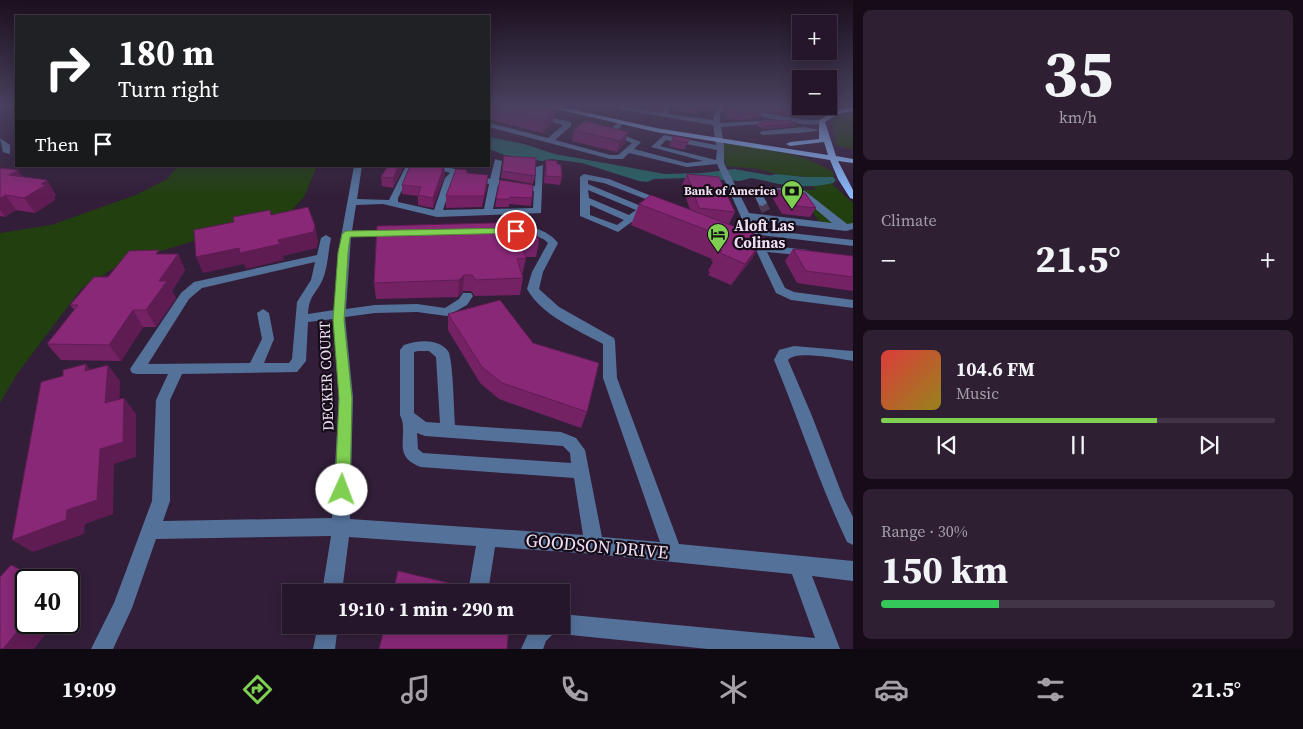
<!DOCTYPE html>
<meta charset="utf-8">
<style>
body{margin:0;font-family:"Source Serif 4",serif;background:#2e1f33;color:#f1f3f6;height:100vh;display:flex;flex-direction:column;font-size:19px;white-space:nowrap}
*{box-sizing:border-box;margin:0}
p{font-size:16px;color:#a49fa9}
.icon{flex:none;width:28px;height:28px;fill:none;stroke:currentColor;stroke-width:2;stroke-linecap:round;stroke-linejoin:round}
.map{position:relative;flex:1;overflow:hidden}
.drawer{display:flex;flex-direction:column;gap:10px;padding:10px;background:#150c18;width:450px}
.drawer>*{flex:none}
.guide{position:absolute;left:15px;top:15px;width:475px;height:152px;border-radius:0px;box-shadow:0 2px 12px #0003,0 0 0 1px #423547;background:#202124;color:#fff;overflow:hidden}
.controls{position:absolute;left:792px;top:15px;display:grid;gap:10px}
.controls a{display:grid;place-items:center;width:45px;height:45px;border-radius:0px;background:#26162b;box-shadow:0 2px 12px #0003,0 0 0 1px #423547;font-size:25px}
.speed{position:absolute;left:15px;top:569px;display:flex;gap:10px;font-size:25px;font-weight:700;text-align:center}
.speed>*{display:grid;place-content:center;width:65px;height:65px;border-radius:50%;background:#26162b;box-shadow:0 2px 12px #0003,0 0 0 1px #423547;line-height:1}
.speed .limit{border:2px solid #111;border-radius:8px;background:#fff;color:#111}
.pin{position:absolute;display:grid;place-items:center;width:42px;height:42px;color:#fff;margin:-21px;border:2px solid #fff;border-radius:50%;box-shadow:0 1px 5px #0007}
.me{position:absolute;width:55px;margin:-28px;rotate:2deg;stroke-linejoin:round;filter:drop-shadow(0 0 4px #0008)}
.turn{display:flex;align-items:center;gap:18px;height:105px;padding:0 20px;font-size:22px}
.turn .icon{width:65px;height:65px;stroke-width:2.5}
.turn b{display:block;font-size:35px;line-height:42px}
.then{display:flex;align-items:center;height:48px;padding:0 20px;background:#0003;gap:10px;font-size:19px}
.big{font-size:38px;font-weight:700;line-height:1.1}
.drawer .card{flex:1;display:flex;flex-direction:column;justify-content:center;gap:8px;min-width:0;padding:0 18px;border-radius:8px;background:#2e1f33}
.drawer .dial{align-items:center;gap:0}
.dial b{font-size:65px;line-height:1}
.song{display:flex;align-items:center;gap:15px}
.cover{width:60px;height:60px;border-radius:8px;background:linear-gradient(135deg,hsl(0 70% 55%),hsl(50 70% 35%))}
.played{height:5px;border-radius:2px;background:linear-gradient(90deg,#7fd052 70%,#423547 70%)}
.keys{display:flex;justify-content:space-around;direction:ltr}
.heat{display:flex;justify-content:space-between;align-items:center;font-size:28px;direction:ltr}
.charge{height:8px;border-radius:4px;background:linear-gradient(90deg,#34c759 30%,#423547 0)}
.trip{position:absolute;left:282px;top:584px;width:288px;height:50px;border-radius:0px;background:#26162b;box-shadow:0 2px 12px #0003,0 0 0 1px #423547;font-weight:700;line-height:50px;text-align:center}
.dock{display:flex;height:80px;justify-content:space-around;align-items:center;background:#0f0911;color:#a49fa9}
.dock .icon{width:35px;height:35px}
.dock .on{color:#7fd052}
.dock b{font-size:22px;color:#f1f3f6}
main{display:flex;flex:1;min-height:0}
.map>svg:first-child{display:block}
.green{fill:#213f0f}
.water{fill:#276566}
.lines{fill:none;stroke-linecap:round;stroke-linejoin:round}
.river{fill:#276566;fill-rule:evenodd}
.minor-tunnel{stroke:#4e3b55;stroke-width:9;stroke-dasharray:9 4.5;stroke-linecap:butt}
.minor{fill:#547199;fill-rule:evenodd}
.major{fill:#8bbbfd;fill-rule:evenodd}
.wall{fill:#752265}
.shaded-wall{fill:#5f1c53}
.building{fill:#882876;stroke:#5f1c53}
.route{fill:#7fd052;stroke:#538735}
.labels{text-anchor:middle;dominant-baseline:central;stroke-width:4.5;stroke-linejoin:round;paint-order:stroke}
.far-poi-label{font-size:12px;font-weight:bold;fill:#ecdff1;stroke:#150c18;text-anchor:end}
.poi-label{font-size:15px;font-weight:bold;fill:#ecdff1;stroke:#150c18;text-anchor:start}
.street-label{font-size:15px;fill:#ecdff1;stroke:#150c18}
.near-street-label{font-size:18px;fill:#ecdff1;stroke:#150c18}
</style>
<main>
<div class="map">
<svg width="853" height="649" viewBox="0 0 853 649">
<rect width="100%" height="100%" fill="#321e39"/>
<path class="green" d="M853,112V149L837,146L832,122L835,117Z
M724,143C760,149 801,151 833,172L835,182L832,184L853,203V225L846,228L819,221L795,189L816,190L803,176H785L757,169L726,166L721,145Z
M178,166H317L304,197L291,211L122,263L81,289L17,374L0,403V233L51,225L136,195L167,179Z"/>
<path class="water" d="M489,137L524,144L555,154L665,174L702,173L734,169L791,179H804L811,186L781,184L751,178L740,181L687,178L654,179L647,182L639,181L582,163L552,159L542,161L505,155L489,149Z"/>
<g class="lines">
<path class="river" d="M775,174L805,177H833L836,180L833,183C813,188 790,187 770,182L767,179L770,176Z"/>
<path class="minor-tunnel" d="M762,203L767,213"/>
<path class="minor" d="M517,105H524L521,108L525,112L571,122V126L555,140L610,155H618L632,143L606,133L620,121L624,123L615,132L641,142L634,149L687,163L703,161L651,147L664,135L716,145L713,125L623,110L615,105L662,113L665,105H671L668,114L713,120L718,105H724L720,114V123L776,120L777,121L774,123L721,127L724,145V163L749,213L832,223L799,195L769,193L762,194L767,203L762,206L759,205L753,193L769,187L805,191L847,224L853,223V229L846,231L752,220L756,229L853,240V246L759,235L764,245L808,250L813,253L808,256L767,252L785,288L794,292L853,300V308L791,300L776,293L756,250L740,248L739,246L744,243L753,244L749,234L731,232L726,229L731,226L746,228L717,164L687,167L629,153L623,159H610L489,127V123L548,138L563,125L521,114L514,108ZM666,140L717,150L716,160L660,146Z
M691,105H706L703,107Z
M745,109L804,120H822L826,122C812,130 759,116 743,112V110Z
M804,127L819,130C814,133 772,134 763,135L759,133L763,131Z
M0,138L10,145V154L3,152Z
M495,159L502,161L499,180L535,186L536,167L543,165L541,213L437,217L383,204L356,205L352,231L392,230L397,233L392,236L351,237L346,309L375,305L417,304L445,308L459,299L463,293H471L473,296L467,305L447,316L417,312L375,313L345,317L353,397L350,519L583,535L574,478L421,467C390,456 410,435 400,415V350L404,345C418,340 438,338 448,351C453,358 454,412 455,425L561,432L576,438L585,450L602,537L660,542L603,378V344C578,330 541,315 527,289L532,272L548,243C538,232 525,238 515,231C527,221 550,232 558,243L543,272L539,289L559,307L614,338L615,341L617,378L679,544L853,561V581L812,576L840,649H708L561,634L555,632L546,641L543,649H521L531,627L532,625H561V614L815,638L792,574L594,554L495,547L488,592H468L476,546L349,537L342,592H322L331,536L156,539L132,608L113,649H91L114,603L152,501L156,400L168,374H137L132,373L130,369L181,293L194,282L317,255L321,238L326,235L331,238C328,252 328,268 322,281C315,295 309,296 308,314L334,310L338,253L354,166H362L357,199L389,200L406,166H414L398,198V202L434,210L445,178L450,173L430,166H444L490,179ZM458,175L489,184L484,209L443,210L453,179ZM498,185L534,191L533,208L493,209ZM315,262L311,280L297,302L292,359L289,363H264L274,339L269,313L263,309L257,313L262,339L250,363L148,364L189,299L202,288ZM333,319L339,397L332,518L163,521L170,501V400L182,374L297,372L306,361L308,322ZM418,351H429L436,357L440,423L426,422L414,413V352ZM417,433L425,436L563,446L570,453L571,463L423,453L418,449Z
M584,174L609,179L669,203L667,205H661L604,183L588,180V184L653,211L648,214L644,213L618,232L580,216V177ZM588,190L636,210L629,215L589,198ZM590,205L624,220L617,225L590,215Z
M794,346L853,351V361C839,359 796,350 788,360L812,416L843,497L853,517V545L847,542C819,483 799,420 774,360L779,350Z
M318,625H338L335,649H313Z"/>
<path class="major" d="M539,105H552L656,128L828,155L824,142L790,146L786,144L790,142L819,139V121L833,111L853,107V111L838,114L825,122L836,156L853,159V163L838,161L853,190V199L850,198L838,179L830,160L656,132Z"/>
</g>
<path class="wall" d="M489,105L555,111L552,124L542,133L489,119Z
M680,105H700L697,114L678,111Z
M729,105H801V106H803L802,107L798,106L790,116L763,110L759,118L738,120L727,118L726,112Z
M759,122L797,123L795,126L764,129L757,126Z
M574,130L625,143L617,152L572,141Z
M672,139H690L684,150L669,146Z
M504,156L535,176L533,184L501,178Z
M546,160L557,164L562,177L560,185L544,183L545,168Z
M404,166L393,188L382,186L381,177Z
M0,168L18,170L22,177L56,195L54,197L55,200L35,213L16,210L5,217L0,216Z
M467,173L487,186L482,207L446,208V196Z
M445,174L433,208L418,205V196L402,194V185Z
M687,174L735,212L729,224L752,259L731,285L708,275L710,272L708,271L713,262L711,261L712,259L631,225L639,204L690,210L682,185Z
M500,180L532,198L531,206L509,204V207H495Z
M778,190L816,208L810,217L782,214L773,199Z
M377,226L539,241L536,257H525L526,258L522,275L523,278L520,295L475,296L471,291H463L458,297L376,299L374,283Z
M793,249L853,256V291L797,283L785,261Z
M161,254H178L185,270L172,291L176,298L156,327H143L121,361L61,360L47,344L74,310L70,305L108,277Z
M448,314L533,343L587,412L581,428L499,399L480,383L448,330Z"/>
<path class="shaded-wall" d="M796,105H799L790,116Z
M555,111L552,124L542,133L544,119Z
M797,123L795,126L764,129L765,126Z
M628,132L625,143L617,152L620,141Z
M399,166H404L393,188V178Z
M444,166L445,174L433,208V198Z
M18,170L27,185L9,175Z
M488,175L487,186L482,207L484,196Z
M47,180L56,195L54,197L55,200L35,213L24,198L41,184Z
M6,195L16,210L5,217L0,210V198Z
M315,226L318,241L317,248L283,256L284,260L246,269L244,264L203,273L196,257L278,240Z
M765,238L752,259L731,285L745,264Z
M178,254L185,270L172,291L176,298L156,327L146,310L159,281Z
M464,275L463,291L458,297L459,280Z
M133,310L143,327L121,361L109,345Z
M86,364L99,381L85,371Z
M108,365L120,381L119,419L105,403Z
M124,398L136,414V457L114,464L113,514L85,524L84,534L33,552L12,540L67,510L100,449Z
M32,575L41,580H28Z
M26,582V592L20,589Z
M26,621V622H55L34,649H3Z"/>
<path class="building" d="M489,105H532L555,111L544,119L489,106Z
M680,105H700V108Z
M730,105H738L763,110L741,112L731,110Z
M787,120L797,123L765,126L759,122Z
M585,121L628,132L620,141L574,130Z
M674,136L690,139L687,143L672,139Z
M504,156L536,158L535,176L502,171Z
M546,160L557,161V164L561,165L562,177L546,176Z
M388,166H399L393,178L381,177Z
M410,166H444L433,198L418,195L421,187L402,185Z
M0,168L18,170L9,175L47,180L41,184L46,185L24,198L6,195L0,198Z
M456,169L467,170L466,173L488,175L484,196H446Z
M687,174L719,177L735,212L699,208Z
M500,180L533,185L532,198L510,197V199H496Z
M778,190L805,193L816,208L788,205Z
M651,195L765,238L745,264L720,253L722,251L720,250L727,242L723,240L725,237L639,204Z
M308,207L315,226L313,232L278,240L280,244L240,253L239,248L196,257L194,230L234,222L233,217L270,210L271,215Z
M532,222L539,241H520L526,258L517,259L523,278L476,280L472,275H464L459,280L374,283L377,226Z
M793,249L853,256V277L806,271Z
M159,250L156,254H178L159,281H167L146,310H133L109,345L47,344L78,305H70L94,277H108L129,251Z
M500,300L533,343L599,363L587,412L502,383L482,367L448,314Z
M86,364L85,371L108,365L105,403L124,398L123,442L100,449L97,500L67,510L66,520L12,540L41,382L63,376V370Z
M11,565L32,575L28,580H26V582L20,589L26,592V621L3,649H0V577Z
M398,571L487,592H393Z
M385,625H509L507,649H379Z"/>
<linearGradient id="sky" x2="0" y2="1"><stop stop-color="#1c101f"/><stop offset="0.54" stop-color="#49415f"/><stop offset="1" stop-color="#49415f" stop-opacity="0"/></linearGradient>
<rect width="853" height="196" fill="url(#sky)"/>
<path class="route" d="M516,228L520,231L519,233L350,237L348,253L344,320L352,398L350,490L348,495L342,497L337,495L335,490L339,398L333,320L338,253L342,234L346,231Z"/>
<defs>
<g id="bank-pin" transform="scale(1.125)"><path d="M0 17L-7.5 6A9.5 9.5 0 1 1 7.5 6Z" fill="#7fd052" stroke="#150c18"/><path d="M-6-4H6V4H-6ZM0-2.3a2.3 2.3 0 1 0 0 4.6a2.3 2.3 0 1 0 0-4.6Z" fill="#111"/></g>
<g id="hotel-pin" transform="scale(1.125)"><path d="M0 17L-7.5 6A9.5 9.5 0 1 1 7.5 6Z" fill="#7fd052" stroke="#150c18"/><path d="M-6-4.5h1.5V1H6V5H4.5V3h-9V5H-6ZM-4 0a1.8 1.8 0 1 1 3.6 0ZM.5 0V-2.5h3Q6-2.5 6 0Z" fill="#111"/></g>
</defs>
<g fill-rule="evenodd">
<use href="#bank-pin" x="792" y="191"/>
<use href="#hotel-pin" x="718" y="234"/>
</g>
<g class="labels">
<g class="far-poi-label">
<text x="776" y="191">Bank of America</text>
</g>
<g class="poi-label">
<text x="734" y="225">Aloft Las<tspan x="734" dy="17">Colinas</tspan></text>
</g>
<g class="street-label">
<text transform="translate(326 376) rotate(-92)">DECKER COURT</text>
</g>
<g class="near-street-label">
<text transform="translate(597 546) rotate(5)">GOODSON DRIVE</text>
</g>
</g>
</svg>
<div class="controls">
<a>+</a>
<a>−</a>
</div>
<div class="speed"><div class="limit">40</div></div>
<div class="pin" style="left:516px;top:231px;background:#d93025"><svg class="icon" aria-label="arrive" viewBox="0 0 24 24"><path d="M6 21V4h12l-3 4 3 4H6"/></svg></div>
<svg class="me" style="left:342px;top:490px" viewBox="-20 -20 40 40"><circle r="19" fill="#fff"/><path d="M0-13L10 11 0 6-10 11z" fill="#7fd052"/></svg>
<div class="trip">19:10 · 1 min · 290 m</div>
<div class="guide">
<div class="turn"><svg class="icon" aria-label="right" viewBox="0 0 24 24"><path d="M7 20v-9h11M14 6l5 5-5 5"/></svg><div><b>180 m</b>Turn right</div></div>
<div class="then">Then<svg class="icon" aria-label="arrive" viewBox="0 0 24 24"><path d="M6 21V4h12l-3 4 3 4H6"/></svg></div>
</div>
</div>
<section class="drawer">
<div class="card dial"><b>35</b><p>km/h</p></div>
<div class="card"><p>Climate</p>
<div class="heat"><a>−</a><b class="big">21.5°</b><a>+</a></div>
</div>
<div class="card">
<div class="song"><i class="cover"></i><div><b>104.6 FM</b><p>Music</p></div></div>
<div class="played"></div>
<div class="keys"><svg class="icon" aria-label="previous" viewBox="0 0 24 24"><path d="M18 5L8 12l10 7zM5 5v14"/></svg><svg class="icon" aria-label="pause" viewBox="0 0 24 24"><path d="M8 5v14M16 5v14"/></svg><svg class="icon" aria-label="next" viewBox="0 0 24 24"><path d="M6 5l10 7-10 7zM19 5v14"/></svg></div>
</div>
<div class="card"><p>Range · 30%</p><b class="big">150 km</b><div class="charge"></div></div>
</section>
</main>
<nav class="dock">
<b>19:09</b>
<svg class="icon on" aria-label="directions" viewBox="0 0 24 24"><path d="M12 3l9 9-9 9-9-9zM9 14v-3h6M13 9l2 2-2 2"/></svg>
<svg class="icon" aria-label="music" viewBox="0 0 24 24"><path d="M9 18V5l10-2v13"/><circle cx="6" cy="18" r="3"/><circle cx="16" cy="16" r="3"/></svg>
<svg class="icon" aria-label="phone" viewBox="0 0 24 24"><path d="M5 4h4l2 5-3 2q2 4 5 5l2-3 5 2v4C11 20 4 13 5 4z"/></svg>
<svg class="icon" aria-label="climate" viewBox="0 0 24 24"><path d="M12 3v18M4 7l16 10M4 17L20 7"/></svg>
<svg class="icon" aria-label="car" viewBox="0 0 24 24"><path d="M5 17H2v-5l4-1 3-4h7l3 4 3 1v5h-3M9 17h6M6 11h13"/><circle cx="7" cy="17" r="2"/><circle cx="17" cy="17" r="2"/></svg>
<svg class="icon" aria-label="filters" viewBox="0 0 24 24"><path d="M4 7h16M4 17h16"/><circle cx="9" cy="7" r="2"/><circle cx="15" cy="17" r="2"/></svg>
<b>21.5°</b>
</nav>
